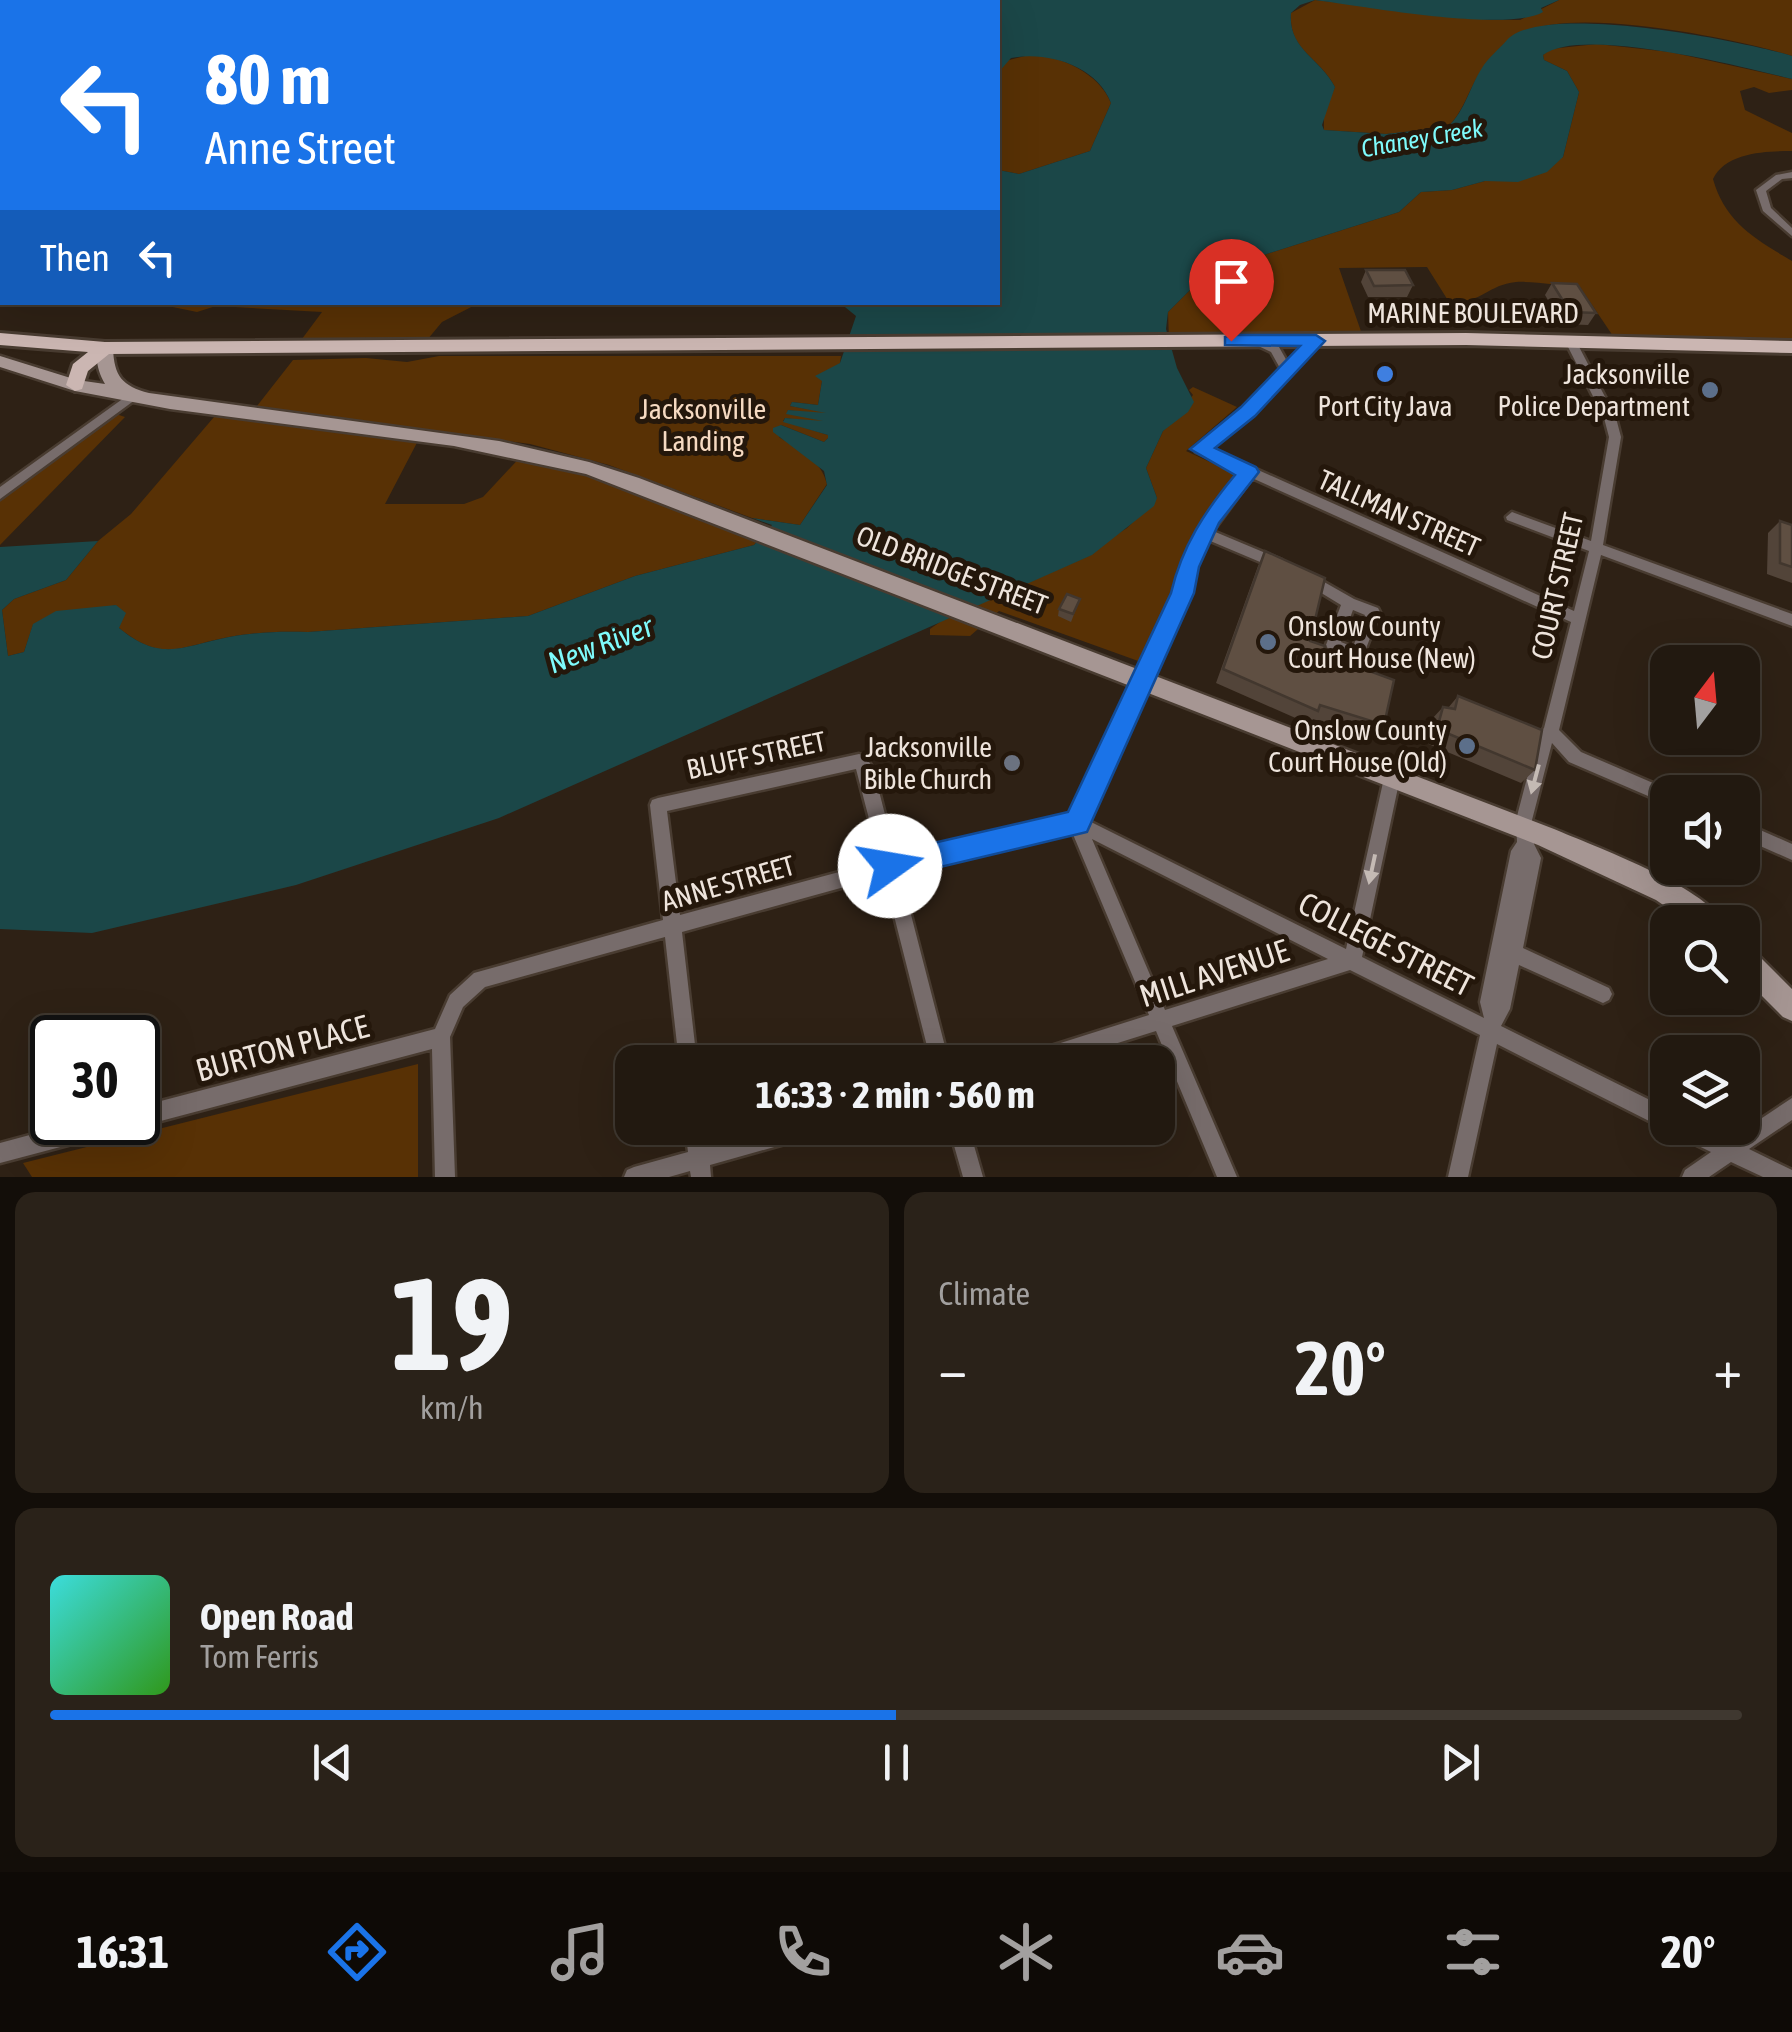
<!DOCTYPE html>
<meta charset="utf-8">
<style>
body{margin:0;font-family:"Asap Condensed",sans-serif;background:#2a2219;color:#f1f3f6;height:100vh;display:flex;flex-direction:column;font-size:38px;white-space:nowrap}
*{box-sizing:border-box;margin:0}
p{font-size:32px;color:#a2a09f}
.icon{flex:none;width:55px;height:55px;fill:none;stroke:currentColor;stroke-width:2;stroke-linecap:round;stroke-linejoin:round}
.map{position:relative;height:1177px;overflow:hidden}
.details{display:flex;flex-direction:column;gap:15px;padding:15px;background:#130e09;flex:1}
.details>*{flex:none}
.banner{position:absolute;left:0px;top:0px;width:1000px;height:305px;box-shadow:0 10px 40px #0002,0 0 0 2px #3f3830;background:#1a73e8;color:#fff;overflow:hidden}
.needle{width:65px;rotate:16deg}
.fabs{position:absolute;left:1650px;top:645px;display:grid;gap:20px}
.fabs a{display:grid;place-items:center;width:110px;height:110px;border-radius:20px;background:#221910;box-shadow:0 10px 40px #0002,0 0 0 2px #3f3830;font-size:50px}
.speed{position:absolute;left:30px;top:1015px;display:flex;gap:20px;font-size:50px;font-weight:700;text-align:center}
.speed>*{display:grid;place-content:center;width:130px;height:130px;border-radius:50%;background:#221910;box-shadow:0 10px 40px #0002,0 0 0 2px #3f3830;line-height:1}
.speed .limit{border:5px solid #111;border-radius:15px;background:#fff;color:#111}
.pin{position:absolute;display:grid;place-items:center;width:85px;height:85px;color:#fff;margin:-102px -42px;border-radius:50% 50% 50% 0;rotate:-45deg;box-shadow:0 0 10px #0007}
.pin .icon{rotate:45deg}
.me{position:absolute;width:110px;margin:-55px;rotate:77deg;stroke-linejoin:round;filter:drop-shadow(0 0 8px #0008)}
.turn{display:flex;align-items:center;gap:35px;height:210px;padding:0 40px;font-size:45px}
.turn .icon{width:130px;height:130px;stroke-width:2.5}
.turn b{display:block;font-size:70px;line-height:85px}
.then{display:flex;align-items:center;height:95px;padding:0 40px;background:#0003;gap:20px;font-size:38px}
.big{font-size:75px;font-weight:700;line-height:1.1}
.details .tile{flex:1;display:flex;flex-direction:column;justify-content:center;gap:15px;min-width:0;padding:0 35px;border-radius:20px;background:#2a2219}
.details .dial{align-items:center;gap:0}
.dial b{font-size:130px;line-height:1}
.song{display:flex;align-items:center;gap:30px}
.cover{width:120px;height:120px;border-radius:15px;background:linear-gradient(135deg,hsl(180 70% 55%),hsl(110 70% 35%))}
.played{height:10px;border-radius:5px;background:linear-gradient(90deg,#1a73e8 50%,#3f3830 50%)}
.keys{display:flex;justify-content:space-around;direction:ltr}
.heat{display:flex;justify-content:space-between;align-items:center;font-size:55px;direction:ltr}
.details .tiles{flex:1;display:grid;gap:15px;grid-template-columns:1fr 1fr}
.tile:last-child{grid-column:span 2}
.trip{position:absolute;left:615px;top:1045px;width:560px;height:100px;border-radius:20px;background:#221910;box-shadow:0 10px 40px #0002,0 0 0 2px #3f3830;font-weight:700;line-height:100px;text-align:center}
.menu{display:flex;height:160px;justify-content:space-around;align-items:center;background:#0e0a06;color:#a2a09f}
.menu .icon{width:70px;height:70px}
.menu .active{color:#1a73e8}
.menu b{font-size:45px;color:#f1f3f6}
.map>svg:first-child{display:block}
.green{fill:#583105}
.water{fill:#1b4748}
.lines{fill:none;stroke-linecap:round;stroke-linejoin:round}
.street-casing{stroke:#493c31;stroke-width:5}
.secondary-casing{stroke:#493c31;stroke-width:5}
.primary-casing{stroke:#493c31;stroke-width:6}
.street{fill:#776c6b;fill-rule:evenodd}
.secondary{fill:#a69693;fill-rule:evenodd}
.primary{fill:#cbb6b2;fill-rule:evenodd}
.wall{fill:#524439}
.building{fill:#5f4f42;stroke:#42372e;stroke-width:2.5}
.oneway{fill:#c4bab4}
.route{fill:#1a73e8;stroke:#114b97;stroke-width:2.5}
.shop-dot{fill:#3f7fe0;stroke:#24170b;stroke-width:4}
.service-dot{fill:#5c6f8a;stroke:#24170b;stroke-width:4}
.worship-dot{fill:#6b7280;stroke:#24170b;stroke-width:4}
.labels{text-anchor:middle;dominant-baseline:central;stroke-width:10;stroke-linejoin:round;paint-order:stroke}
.far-water-label{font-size:25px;font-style:italic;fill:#7efafb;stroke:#24170b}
.street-label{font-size:28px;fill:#eee4dc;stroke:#24170b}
.poi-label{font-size:28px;fill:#eee4dc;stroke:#24170b;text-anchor:end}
.park-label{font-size:28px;fill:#f6dac2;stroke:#24170b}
.water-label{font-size:30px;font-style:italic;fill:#7efafb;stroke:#24170b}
.near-street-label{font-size:32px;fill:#eee4dc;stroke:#24170b}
</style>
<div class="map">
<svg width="1792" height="1177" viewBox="0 0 1792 1177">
<rect width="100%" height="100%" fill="#2e2115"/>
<path class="green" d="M0,0H786L792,2H2L0,7Z
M1315,0L1490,20H1520L1559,0H1792V56C1738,39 1564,3 1518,36C1503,46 1484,65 1475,81C1466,98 1462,112 1448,127L1386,134L1324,130V112L1335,87C1319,56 1288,50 1291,13Z
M1597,44L1670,52L1792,79V90L1769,93L1754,87L1740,91L1745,110L1792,133V151C1766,151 1726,152 1713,179C1725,222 1755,239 1792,261V347L1617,342L1580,287C1560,286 1536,281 1516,282C1487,285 1484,303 1449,302L1427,267L1339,268L1364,340L1169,341L1168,312L1207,273L1399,212L1421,192L1452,190L1485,181H1518L1563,157L1579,92L1567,71L1544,60L1543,55L1550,49Z
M1029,55C1060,55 1099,73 1111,103L1090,151L1019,174L998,170V73L1005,61Z
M153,303H479L442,322L422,346L296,347L322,312L216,306L197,312Z
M439,356H841L840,363L822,381L818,405L792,402L790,406L826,412L825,415L788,410L787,413L823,420L822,423L785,418L783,421L828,435V438L824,442L781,425L779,437C800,450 821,460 827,484L800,525L752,518L609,465L530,444L257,406L293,360L366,358L407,362Z
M1193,387L1237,407L1186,451L1234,473L1236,479C1188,536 1171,595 1141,662L999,611L970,636L930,635V629L947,617L1091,555L1100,545L1127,528L1157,498L1146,468L1163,431L1193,395L1189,390Z
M220,410L421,435L385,504H464L483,497L526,451L765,533L754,545L635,576L528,616L308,632C281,631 256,632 229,637C180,646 164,664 119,628L116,605L33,625L24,652L8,656L2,610L14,599L66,580L98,541L131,514Z
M110,412L125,417L0,545V494Z
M418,1064V1177H32L23,1163Z"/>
<path class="water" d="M786,0H1559L1541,8L1543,12C1508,33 1362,6 1315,0L1300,5L1291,13C1288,49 1319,57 1335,87L1322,125L1324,130L1386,134L1448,127C1466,109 1469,88 1482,68C1487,59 1500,48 1507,40C1542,1 1744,41 1792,56V79C1744,67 1581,25 1543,55L1544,60L1567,71L1579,92L1563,157L1547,172L1518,182L1485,181L1452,190L1421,192L1399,212L1207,273L1168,312L1166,329L1177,368L1194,402L1188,412L1163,431L1146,468L1157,498L1154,506L1092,555L499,818L296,885L92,933L0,929V547L98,541L66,580L14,599L2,610L8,656L24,652L33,624L56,611L116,605L126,613L119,628C162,663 182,646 229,637C256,632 281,631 308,632L528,616L635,576L754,545L772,525L752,518L800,525L827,485L824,471L773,432V428L781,425L824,442L828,438V435L783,422L785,418L823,421L786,414L788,410L826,413L790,406L792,402L818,405L822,381L815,376L840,363L856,316L840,303L998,302V170L1019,174L1090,151L1111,103C1097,66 1048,51 1011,58L998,73V2Z"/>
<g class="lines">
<g class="street-casing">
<path id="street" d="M1792,172V178L1782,179L1766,191L1771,208L1792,228V236L1763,211L1756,190L1776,175Z
M1256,338L1279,347L1288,363L1312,339H1320L1322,341L1252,414L1209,448L1574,611L1589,551L1507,520L1506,517L1512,512L1591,541L1609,437L1604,418L1565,341L1567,339H1575L1616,418L1621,437L1603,545L1792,614V626L1601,555L1559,730L1581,752L1674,792H1668V804L1662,802L1569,762L1552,743L1532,820L1534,844L1541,858L1523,948L1609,988L1612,994L1609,1000L1603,1003L1519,965L1510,1009L1501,1026L1668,1109V1128H1704L1729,1140L1792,1098V1120L1749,1149L1792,1170V1177H1763L1731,1162L1709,1177H1682L1685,1170L1711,1152L1676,1135L1673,1128L1668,1130L1661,1127L1497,1044L1468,1177H1448L1480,1035L1350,970L1172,1026L1237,1177H1217L1156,1031L1057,1062H1020L1022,1055L1029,1053L1149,1015L1072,832L900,872L949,1062H931L884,876L682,932L697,1062H679L665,937L485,987L463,1007L450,1037L455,1177H435L432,1049L138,1127L131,1124L138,1122V1107L435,1029L450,995L474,973L663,920L650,805L652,800L658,798L859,754L865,756L873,768L896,857L1072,817L1175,593L1197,533L1242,473L1196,452L1194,449L1244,408L1281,370L1271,352L1252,343V339ZM1252,478L1571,622L1544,728L1538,736L1516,820L1517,842L1511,851L1480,1002L1484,1018L1362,957L1400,778L1398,773L1392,771L1386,773L1384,778L1346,949L1087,820L1189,593L1199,559L1208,540L1277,569L1284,564L1282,560L1213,531ZM856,769L880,861L680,915L667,811ZM1092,839L1328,959L1165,1010Z
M135,390L139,391V397L0,499V487Z
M1310,574L1354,599L1378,608L1380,612L1362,659L1357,661L1328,649L1326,645L1341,605L1305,583L1303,579L1305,575ZM1353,610L1365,615L1353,647L1341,642Z
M1742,822L1792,844V860L1742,838Z
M78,1122H127L124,1129L117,1132L0,1163V1143Z
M685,1128H705L707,1146L773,1128H816L813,1135L806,1138L710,1165L711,1177H691L690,1171L669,1177H624L627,1170L634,1167L688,1152Z
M949,1128H969L983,1177H963Z"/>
</g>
<g class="secondary-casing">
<path id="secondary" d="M105,343L113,348C114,376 122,386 149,393L499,441L589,462L639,478L1554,829C1591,845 1708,888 1722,922H1688L1656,900L1538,845L586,474L454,446L170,409L75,391L0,367V356L77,380L105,384C98,372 94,357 99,344Z
M1742,944L1751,948L1792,989V1021L1783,1017L1742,976Z"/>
</g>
<g class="primary-casing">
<path id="primary" d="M0,333L105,342L1466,333L1792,341V353L1466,345L109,354L88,371L82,389L75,391L66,385L73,364L88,352L0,345Z"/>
</g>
<use href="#street" class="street"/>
<use href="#secondary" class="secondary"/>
<use href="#primary" class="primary"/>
</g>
<path class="wall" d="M1366,270L1413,285L1407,297H1368L1361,282Z
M1552,283L1596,313L1588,325L1562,324L1545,295Z
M1780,521L1792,525V583L1767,574L1768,533Z
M1265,551L1310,641L1384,725L1374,738L1313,719L1309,724L1216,683L1258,566Z
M1080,599L1071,622L1058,616L1059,609Z
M1458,696L1535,770L1521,783L1426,743L1431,720L1443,707L1448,708Z"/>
<path class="building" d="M1366,270H1405L1413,285L1374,286Z
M1552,283L1577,284L1596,313L1570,312Z
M1780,521L1792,525V567L1780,563Z
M1265,551L1325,578L1310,641L1325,646L1323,654L1394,680L1384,725L1320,705L1318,711L1223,669Z
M1067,594L1080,599L1073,614L1059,609Z
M1458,696L1542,730L1535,770L1437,729L1443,707L1455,709Z"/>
<defs><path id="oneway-solid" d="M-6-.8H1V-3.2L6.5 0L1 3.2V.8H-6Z" transform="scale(2.5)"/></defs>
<g class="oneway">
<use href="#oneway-solid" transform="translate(1535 779) rotate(105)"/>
<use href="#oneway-solid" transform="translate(1372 869) rotate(102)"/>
</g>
<path class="route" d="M1231,335H1316L1325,341L1255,416L1215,448L1256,467L1259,472L1219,523L1199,567L1194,593L1087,832L890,879L880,875L876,866L880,857L890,853L1068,812L1171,593C1182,546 1205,511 1235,475L1190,449L1241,407L1300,346L1225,345V337Z"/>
<circle class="shop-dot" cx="1385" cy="374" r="10"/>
<g class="service-dot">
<circle cx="1710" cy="390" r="10"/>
<circle cx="1268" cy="642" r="10"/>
<circle cx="1467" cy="746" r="10"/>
</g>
<circle class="worship-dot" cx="1012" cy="763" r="10"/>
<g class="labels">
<g class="far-water-label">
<text transform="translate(1422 138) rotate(-10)">Chaney Creek</text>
</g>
<g class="street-label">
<text x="1473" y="313">MARINE BOULEVARD</text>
<text transform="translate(1399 513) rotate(24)">TALLMAN STREET</text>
<text transform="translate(952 570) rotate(21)">OLD BRIDGE STREET</text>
<text transform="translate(1557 586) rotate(-77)">COURT STREET</text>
<text transform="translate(756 755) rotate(-12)">BLUFF STREET</text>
<text transform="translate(728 883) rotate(-16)">ANNE STREET</text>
</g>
<g class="poi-label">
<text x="1690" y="374">Jacksonville<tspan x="1690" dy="32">Police Department</tspan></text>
<text x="1385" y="406" text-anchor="middle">Port City Java</text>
<text x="1288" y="626" text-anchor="start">Onslow County<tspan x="1288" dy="32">Court House (New)</tspan></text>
<text x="1447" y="730">Onslow County<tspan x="1447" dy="32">Court House (Old)</tspan></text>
<text x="992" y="747">Jacksonville<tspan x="992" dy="32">Bible Church</tspan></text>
</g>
<g class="park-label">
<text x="703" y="409">Jacksonville<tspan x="703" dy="32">Landing</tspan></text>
</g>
<g class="water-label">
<text transform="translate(600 644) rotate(-21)">New River</text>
</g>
<g class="near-street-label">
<text transform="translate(1386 944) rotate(27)">COLLEGE STREET</text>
<text transform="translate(1214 973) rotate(-18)">MILL AVENUE</text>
<text transform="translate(282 1048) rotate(-15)">BURTON PLACE</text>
</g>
</g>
</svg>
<div class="fabs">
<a><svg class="needle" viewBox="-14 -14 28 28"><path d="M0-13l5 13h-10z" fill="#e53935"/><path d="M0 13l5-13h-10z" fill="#a2a09f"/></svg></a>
<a><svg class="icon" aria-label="sound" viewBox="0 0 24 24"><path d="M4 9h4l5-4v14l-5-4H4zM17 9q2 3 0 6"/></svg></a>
<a><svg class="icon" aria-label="search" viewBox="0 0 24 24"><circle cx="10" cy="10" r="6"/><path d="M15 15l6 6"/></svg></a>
<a><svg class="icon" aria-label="layers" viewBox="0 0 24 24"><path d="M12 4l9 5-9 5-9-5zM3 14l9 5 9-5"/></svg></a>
</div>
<div class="speed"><div class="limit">30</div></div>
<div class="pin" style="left:1231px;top:341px;background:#d93025"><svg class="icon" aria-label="arrive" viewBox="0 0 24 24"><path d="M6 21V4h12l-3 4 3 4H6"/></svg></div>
<svg class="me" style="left:890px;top:866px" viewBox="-20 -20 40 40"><circle r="19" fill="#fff"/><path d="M0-13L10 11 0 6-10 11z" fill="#1a73e8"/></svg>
<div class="trip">16:33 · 2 min · 560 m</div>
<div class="banner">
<div class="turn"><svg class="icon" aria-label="left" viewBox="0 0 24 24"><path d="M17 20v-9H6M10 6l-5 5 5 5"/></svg><div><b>80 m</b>Anne Street</div></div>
<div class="then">Then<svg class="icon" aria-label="left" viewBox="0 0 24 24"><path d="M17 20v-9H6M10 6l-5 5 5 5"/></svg></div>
</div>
</div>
<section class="details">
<div class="tiles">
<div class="tile dial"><b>19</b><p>km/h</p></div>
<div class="tile"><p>Climate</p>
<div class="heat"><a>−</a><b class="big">20°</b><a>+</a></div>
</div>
<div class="tile">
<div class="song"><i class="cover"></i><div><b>Open Road</b><p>Tom Ferris</p></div></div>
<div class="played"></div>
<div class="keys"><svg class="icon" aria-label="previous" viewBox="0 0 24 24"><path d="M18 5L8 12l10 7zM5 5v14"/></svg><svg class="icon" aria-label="pause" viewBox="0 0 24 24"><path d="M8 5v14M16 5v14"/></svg><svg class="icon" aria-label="next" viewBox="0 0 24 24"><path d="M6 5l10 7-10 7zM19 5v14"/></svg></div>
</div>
</div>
</section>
<nav class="menu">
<b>16:31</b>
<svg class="icon active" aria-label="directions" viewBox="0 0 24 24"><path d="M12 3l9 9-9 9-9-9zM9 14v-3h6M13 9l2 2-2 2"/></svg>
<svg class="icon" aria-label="music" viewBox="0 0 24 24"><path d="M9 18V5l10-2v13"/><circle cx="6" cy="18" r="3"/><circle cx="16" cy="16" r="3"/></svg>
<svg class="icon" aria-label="phone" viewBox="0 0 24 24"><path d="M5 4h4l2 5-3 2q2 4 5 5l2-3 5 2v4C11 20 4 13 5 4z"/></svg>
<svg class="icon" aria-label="climate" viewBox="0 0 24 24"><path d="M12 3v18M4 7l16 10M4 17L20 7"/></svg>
<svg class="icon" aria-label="car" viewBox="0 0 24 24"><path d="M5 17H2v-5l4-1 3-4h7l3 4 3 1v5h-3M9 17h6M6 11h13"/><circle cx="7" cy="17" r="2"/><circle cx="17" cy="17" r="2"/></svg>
<svg class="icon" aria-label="filters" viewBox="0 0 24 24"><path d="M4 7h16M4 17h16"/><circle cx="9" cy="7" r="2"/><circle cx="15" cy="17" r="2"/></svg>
<b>20°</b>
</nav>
